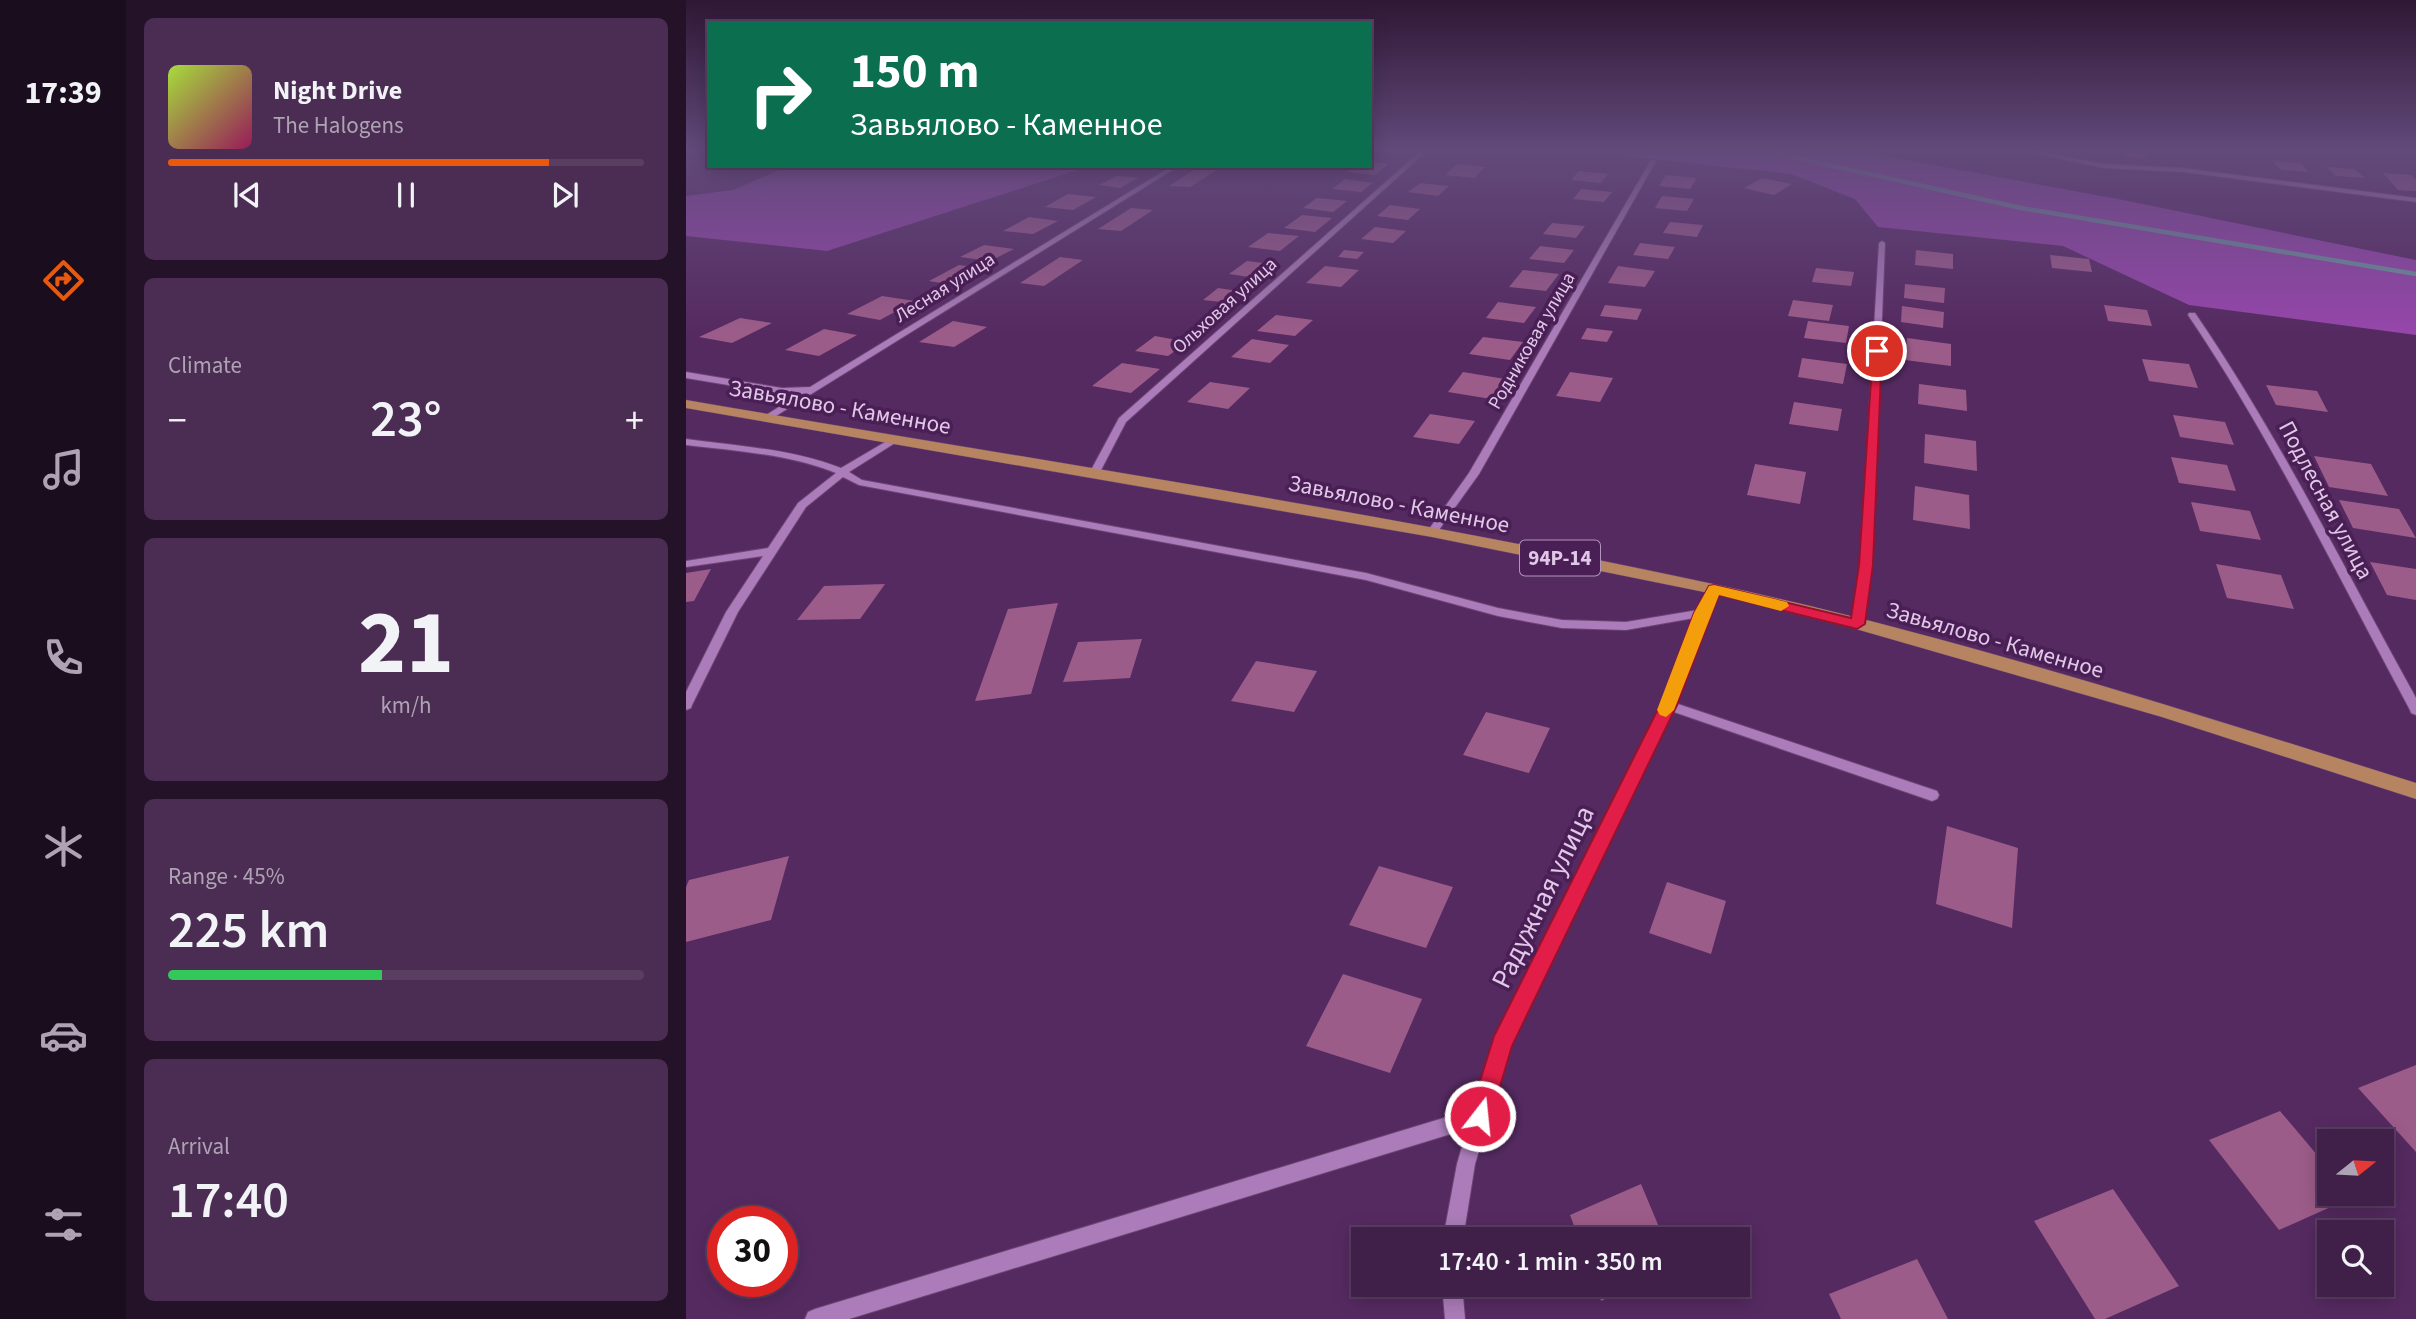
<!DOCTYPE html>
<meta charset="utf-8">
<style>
body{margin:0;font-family:"Source Sans 3",sans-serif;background:#4b2d53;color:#f1f3f6;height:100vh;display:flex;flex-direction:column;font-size:26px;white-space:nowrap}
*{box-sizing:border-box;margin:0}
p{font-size:23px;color:#aea3b4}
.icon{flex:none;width:38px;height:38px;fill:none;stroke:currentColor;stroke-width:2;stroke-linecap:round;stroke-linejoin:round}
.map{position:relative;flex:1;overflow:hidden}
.side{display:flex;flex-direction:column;gap:18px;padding:18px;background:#231228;width:560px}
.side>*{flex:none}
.banner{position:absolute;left:21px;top:21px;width:665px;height:147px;border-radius:0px;box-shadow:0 4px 18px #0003,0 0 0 2px #593e61;background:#0b6e4f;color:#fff;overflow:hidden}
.needle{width:46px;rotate:72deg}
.controls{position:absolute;left:1631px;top:1129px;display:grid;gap:14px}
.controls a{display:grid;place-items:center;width:77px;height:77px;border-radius:0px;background:#402049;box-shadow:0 4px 18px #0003,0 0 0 2px #593e61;font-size:35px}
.speed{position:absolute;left:21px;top:1206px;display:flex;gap:14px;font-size:35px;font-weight:700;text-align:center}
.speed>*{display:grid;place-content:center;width:91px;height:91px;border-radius:50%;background:#402049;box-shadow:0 4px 18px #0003,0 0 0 2px #593e61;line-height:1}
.speed .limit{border:10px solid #d22;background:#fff;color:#111}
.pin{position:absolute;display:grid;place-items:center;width:60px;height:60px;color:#fff;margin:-30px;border:4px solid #fff;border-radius:50%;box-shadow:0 2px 7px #0007}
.me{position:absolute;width:77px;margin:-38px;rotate:16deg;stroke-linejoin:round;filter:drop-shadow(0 0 5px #0008)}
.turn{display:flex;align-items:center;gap:24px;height:147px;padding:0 28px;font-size:32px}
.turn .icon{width:91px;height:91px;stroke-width:2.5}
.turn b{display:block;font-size:49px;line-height:60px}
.big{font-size:52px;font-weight:600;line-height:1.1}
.side .tile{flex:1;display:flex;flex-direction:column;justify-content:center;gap:10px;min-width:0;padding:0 24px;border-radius:10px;background:#4b2d53}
.side .dial{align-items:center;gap:0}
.dial b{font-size:91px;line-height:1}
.song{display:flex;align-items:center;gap:21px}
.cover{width:84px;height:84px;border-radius:10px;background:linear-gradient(135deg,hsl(80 70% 55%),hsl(330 70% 35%))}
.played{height:7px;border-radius:4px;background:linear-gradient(90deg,#ea580c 80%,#593e61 80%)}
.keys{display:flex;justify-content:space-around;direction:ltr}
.heat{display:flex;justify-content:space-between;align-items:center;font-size:38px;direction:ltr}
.charge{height:10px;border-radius:5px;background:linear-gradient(90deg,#34c759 45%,#593e61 0)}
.trip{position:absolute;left:665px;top:1227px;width:399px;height:70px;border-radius:0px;background:#402049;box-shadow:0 4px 18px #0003,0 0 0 2px #593e61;font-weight:600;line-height:70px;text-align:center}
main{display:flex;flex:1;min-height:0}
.tab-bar{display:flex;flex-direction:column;width:126px;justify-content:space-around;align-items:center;background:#1a0d1d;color:#aea3b4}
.tab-bar .icon{width:49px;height:49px}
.tab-bar .active{color:#ea580c}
.tab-bar b{font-size:32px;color:#f1f3f6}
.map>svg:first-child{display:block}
.forest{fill:#9646ab}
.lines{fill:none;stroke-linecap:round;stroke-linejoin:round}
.stream{stroke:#6e94a0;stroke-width:4.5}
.building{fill:#9c5c89}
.minor-casing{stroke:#6b4675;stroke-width:2}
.major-casing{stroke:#6b4675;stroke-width:1}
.minor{fill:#ab7cb9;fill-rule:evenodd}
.major{fill:#b68461;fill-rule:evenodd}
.route{fill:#e11d48;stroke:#92132f;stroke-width:2}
.slow{fill:#f59e0b}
.labels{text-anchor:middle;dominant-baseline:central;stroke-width:7;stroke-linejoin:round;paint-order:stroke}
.far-street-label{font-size:19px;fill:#e1c8e8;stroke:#4a1f55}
.shield{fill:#4a1f55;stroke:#b495bc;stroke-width:2}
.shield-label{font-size:21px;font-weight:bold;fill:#e1c8e8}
.street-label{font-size:23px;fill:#e1c8e8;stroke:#4a1f55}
.near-street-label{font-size:28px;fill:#e1c8e8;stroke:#4a1f55}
</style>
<main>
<nav class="tab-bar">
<b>17:39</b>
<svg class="icon active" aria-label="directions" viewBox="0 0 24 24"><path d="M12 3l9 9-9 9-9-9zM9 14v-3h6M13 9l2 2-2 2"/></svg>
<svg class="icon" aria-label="music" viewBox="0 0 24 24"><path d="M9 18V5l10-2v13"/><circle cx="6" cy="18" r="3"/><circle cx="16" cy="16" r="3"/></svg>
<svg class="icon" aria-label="phone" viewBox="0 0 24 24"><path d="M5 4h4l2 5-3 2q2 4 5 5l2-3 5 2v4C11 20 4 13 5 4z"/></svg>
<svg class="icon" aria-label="climate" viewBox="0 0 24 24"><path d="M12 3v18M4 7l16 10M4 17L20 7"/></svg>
<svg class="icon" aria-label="car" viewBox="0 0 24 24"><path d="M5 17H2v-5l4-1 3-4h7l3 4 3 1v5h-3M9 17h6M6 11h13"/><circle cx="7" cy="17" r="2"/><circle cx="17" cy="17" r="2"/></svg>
<svg class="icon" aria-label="filters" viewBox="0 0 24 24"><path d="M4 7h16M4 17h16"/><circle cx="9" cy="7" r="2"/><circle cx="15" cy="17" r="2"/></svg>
</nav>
<section class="side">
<div class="tile">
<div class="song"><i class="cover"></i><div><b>Night Drive</b><p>The Halogens</p></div></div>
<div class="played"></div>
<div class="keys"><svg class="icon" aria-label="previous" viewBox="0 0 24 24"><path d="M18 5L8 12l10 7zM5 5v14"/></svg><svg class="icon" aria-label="pause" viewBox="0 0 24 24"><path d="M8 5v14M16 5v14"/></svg><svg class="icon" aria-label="next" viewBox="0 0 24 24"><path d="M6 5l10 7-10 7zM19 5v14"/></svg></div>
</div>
<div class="tile"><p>Climate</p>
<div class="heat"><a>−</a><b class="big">23°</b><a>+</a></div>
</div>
<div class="tile dial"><b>21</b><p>km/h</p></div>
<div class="tile"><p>Range · 45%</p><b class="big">225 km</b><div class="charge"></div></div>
<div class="tile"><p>Arrival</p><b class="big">17:40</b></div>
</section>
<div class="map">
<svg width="1730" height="1319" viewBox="0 0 1730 1319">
<rect width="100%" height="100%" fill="#552a61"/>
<path class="forest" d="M873,149H1160L1437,200L1730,260V335L1503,305L1377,246L1192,227L1169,199L1105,174Z
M103,166H404L141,251L0,236V196L47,190Z"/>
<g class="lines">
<path class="stream" d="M1072,149L1335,208L1730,274"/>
</g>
<path class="building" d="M1438,150L1459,152L1461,158L1440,156Z
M1586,161L1614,163L1623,172L1595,170Z
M684,162L703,164L689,175L661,172L668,166H684Z
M771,164L799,167L788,178L759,175Z
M1640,167L1668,169L1679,178L1650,176Z
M511,168L531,170L504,187L483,186Z
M893,171L922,174L915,183L885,180Z
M1697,173L1726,175L1730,180V191L1712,190Z
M980,175L1011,178L1004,189L973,186Z
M431,176L452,178L434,188L413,185Z
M1076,178L1106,184L1088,195L1058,188Z
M659,179L687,183L675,192L646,189Z
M734,183L763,186L752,196L722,192Z
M895,189L926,192L918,202L887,199Z
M382,194L410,197L387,210L359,207Z
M976,196L1008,199L1001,211L969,208Z
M631,198L661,201L647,212L617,208Z
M704,205L734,209L722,220L691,216Z
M445,208L467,210L435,231L412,229Z
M616,215L646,218L629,232L598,228Z
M343,217L372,221L347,234L317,231Z
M984,222L1017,225L1011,237L977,233Z
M866,223L899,226L890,238L857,234Z
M689,227L720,231L707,243L675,239Z
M582,233L613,236L594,251L562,247Z
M954,243L989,247L982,259L947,255Z
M298,245L328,249L304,261L274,257Z
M854,246L888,250L878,263L843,259Z
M658,250L678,252L671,259L652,257Z
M1230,250L1267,254V269L1229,265Z
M1364,255L1403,259L1406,272L1366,268Z
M374,257L397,260L358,286L334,283Z
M561,261L594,265L577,279L543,274Z
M273,265L304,269L274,286L243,281Z
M639,266L673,270L655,287L620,283Z
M932,266L969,271L959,287L922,283Z
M1130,268L1168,272L1165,286L1126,282Z
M837,270L873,274L860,291L823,287Z
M1219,284L1259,288L1258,303L1218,298Z
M532,288L559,292L544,303L517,300Z
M196,296L229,301L194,320L161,314Z
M1107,300L1147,305L1143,321L1102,316Z
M812,302L850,307L838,323L800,318Z
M919,305L956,309L951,320L914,316Z
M1418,305L1461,310L1466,326L1422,321Z
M1216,306L1258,312L1257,328L1215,322Z
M590,315L627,320L609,336L571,331Z
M54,318L86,323L46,343L13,337Z
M267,321L301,327L268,347L233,342Z
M1122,321L1163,326L1160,343L1118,338Z
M901,328L927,331L921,342L895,339Z
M138,329L171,335L133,356L99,350Z
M469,336L502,342L482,356L449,351Z
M797,337L837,342L824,360L783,354Z
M1221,338L1265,344V366L1219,360Z
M566,339L603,345L584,363L545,357Z
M1116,358L1161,364L1157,384L1112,377Z
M1456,359L1503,364L1512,388L1463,381Z
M436,363L474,369L445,393L406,386Z
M777,372L819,379L805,399L762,392Z
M884,372L927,378L914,402L870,396Z
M524,382L564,388L542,409L501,402Z
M1233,384L1280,390L1281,411L1232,404Z
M1580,385L1631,391L1642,412L1590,405Z
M1108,402L1156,409L1152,431L1103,424Z
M744,414L789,421L773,444L727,437Z
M1487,415L1539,422L1548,445L1494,437Z
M1239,434L1290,441L1291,471L1238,463Z
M1628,456L1685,464L1702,496L1643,487Z
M1485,457L1541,465L1550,491L1493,483Z
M1069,464L1120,472L1114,504L1061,495Z
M1229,486L1283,495L1284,529L1227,520Z
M1653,500L1713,509L1730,538L1667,528Z
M1505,502L1564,511L1575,540L1514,531Z
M1684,562L1730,569V600L1701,595Z
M1530,564L1595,575L1608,609L1541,598Z
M25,569L8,601L0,602V573Z
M199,584L174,619L111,620L138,586Z
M372,603L345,694L289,701L322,609Z
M456,639L444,678L377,682L392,642Z
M570,661L631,671L608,712L545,701Z
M800,712L864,728L843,773L777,755Z
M1261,826L1332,848L1326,928L1250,904Z
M103,856L85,920L0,942V887L3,880Z
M693,866L767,887L740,948L663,925Z
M981,882L1040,901L1025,954L963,933Z
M657,974L736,999L704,1073L620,1046Z
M1730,1065V1152L1672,1088Z
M1594,1111L1643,1169V1194H1663L1667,1197L1593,1230L1523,1140Z
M955,1184L978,1239H893L884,1215Z
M1427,1189L1493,1286L1419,1319H1409L1348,1221Z
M1231,1259L1262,1319H1155L1143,1294Z
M910,1284H950L915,1301Z"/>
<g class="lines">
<g class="minor-casing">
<path id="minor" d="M737,149H743L440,422L414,472L412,474H406L404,472L433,418Z
M1328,149H1340L1418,164L1497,168L1730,198V202L1497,172L1418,168Z
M965,160L970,161L793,474L750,534H742L741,532L783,473Z
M486,166H493L85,419L82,420L77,417L115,393L96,394L0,378V372L96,388L124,387Z
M1196,241L1199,243L1186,565L1177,624L1171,628L1165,624L1174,565L1193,243Z
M1503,313H1509C1593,436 1658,568 1730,698V715L1725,713L1724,710C1652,577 1587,440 1502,315Z
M206,438L209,439V443L163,472L176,480L680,573L812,608L876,620L940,622L1012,610L1024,586H1032L1034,589L1022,613L989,703L1251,791L1253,795L1251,799L1246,801L985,711L824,1046L789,1164L777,1239H757L771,1164L781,1129L163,1319H119L122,1312L129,1309L787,1109L810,1038L976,705L1008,618L940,630L876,628L812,616L680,580L173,485L157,477L120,507L52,612L6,705L5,708L0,710V692L40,612L77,556L0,567V561L82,548L112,503L150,473C102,454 51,451 0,445V439C52,446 106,449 155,468Z
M756,1284H776L779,1319H759Z"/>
</g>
<g class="major-casing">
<path id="major" d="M0,400C342,459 687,510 1027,584C1265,635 1498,710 1730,783V799L1476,717L1170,629L1028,594L746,537L0,408Z"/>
</g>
<use href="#minor" class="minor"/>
<use href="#major" class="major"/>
</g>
<linearGradient id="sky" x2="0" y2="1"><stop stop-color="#2f1735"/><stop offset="0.45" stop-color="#624a7b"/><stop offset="1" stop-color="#624a7b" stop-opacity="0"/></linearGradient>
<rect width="1730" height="334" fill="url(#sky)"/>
<path class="route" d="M1187,348L1196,351L1187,565L1179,624L1171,629L1033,595L991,705L826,1046L803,1124L794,1128L786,1124L783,1116L808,1036L974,705L1008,613L1023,586L1028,585L1165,618L1173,565Z"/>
<path class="slow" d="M1028,585L1101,602L1103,606L1095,611L1033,595L988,710L980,717L974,715L971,710L1008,613L1023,586Z"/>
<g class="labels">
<g class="far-street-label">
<text transform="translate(259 288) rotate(-32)">Лесная улица</text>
<text transform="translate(539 306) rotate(-42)">Ольховая улица</text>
<text transform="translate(846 341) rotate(-60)">Родниковая улица</text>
</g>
<rect class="shield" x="834" y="540.5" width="80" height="35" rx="5"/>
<g class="shield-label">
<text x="874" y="558">94Р-14</text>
</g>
<g class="street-label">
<text transform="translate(154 407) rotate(10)">Завьялово - Каменное</text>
<text transform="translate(1640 500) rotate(62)">Подлесная улица</text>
<text transform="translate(713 504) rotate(11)">Завьялово - Каменное</text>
<text transform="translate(1309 640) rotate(16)">Завьялово - Каменное</text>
</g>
<g class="near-street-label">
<text transform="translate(857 897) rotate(-64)">Радужная улица</text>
</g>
</g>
</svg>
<div class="controls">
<a><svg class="needle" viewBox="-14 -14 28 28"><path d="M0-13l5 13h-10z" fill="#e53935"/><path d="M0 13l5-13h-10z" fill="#aea3b4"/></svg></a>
<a><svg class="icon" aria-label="search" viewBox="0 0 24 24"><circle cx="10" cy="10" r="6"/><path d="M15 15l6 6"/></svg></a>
</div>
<div class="speed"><div class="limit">30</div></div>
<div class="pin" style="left:1191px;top:351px;background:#d93025"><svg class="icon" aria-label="arrive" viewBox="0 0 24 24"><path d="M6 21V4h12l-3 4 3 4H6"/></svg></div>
<svg class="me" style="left:794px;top:1116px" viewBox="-20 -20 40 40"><circle r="17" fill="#e11d48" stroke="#fff" stroke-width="3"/><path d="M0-11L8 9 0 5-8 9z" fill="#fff"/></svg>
<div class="trip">17:40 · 1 min · 350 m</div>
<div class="banner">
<div class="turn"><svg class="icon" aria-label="right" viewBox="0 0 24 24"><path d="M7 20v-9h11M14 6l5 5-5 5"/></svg><div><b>150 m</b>Завьялово - Каменное</div></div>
</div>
</div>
</main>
